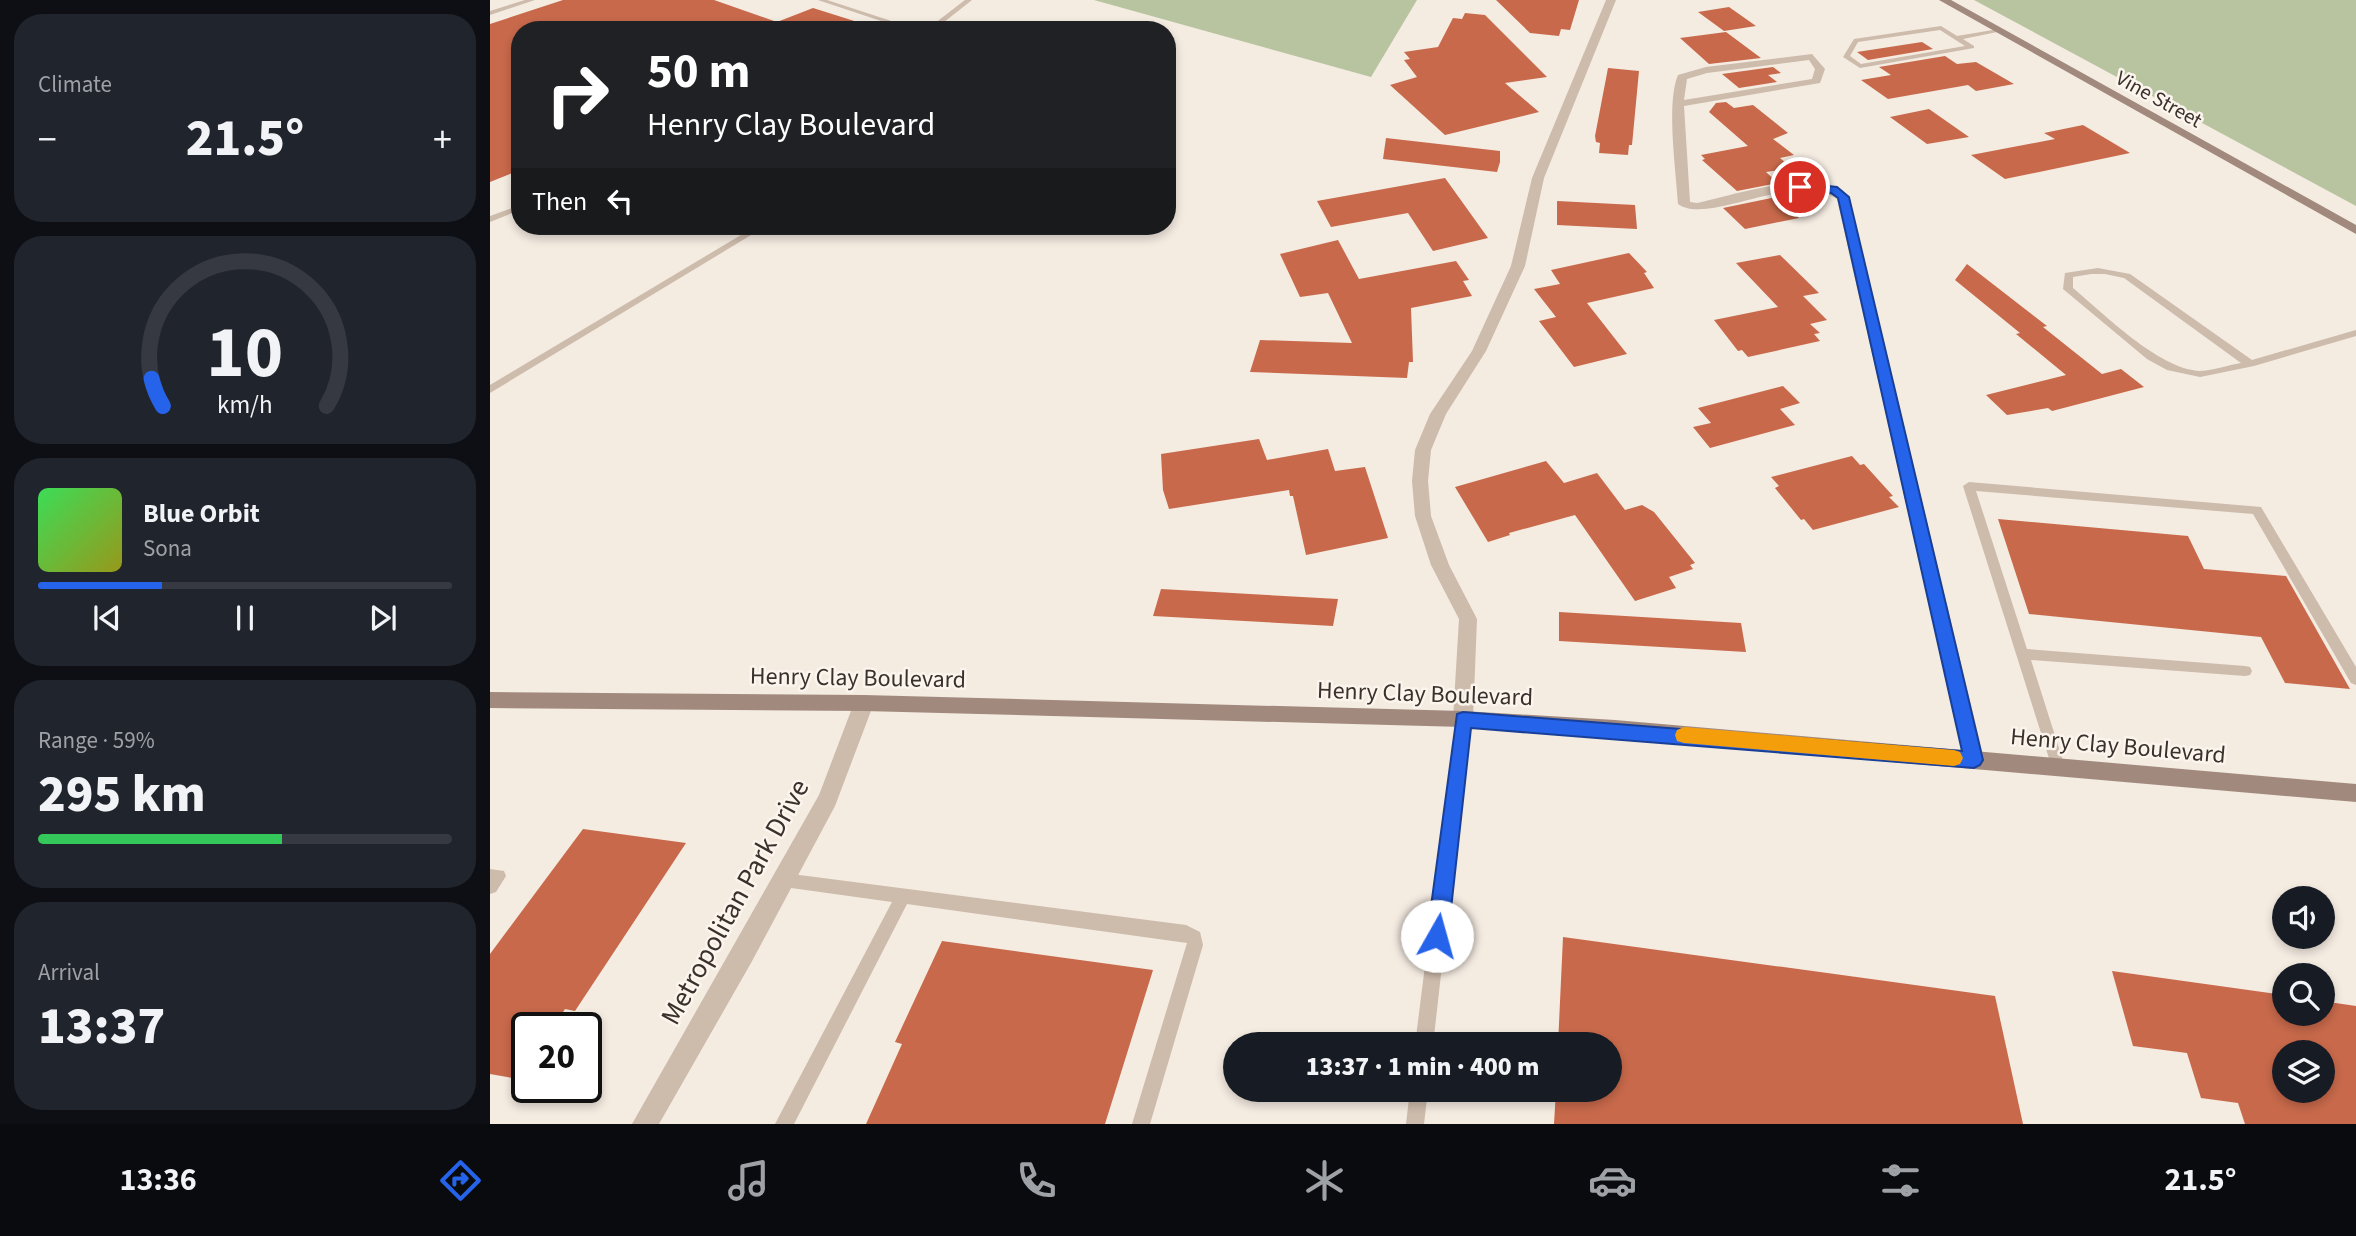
<!DOCTYPE html>
<meta charset="utf-8">
<style>
body{margin:0;font-family:"Source Sans 3",sans-serif;background:#20242c;color:#f1f3f6;height:100vh;display:flex;flex-direction:column;font-size:26px;white-space:nowrap}
*{box-sizing:border-box;margin:0}
p{font-size:23px;color:#9ea1a6}
.icon{flex:none;width:38px;height:38px;fill:none;stroke:currentColor;stroke-width:2;stroke-linecap:round;stroke-linejoin:round}
.map{position:relative;flex:1;overflow:hidden}
.side{display:flex;flex-direction:column;gap:14px;padding:14px;background:#0d0f14;width:490px}
.side>*{flex:none}
.guide{position:absolute;left:21px;top:21px;width:665px;height:214px;border-radius:28px;box-shadow:0 4px 10px #0003;background:#202124;color:#fff;overflow:hidden}
.fabs{position:absolute;left:1782px;top:886px;display:grid;gap:14px}
.fabs a{display:grid;place-items:center;width:63px;height:63px;border-radius:50%;background:#171b24;box-shadow:0 4px 10px #0003;font-size:35px}
.speed{position:absolute;left:21px;top:1012px;display:flex;gap:14px;font-size:35px;font-weight:700;text-align:center}
.speed>*{display:grid;place-content:center;width:91px;height:91px;border-radius:50%;background:#171b24;box-shadow:0 4px 10px #0003;line-height:1}
.speed .limit{border:4px solid #111;border-radius:10px;background:#fff;color:#111}
.pin{position:absolute;display:grid;place-items:center;width:60px;height:60px;color:#fff;margin:-30px;border:4px solid #fff;border-radius:50%;box-shadow:0 2px 7px #0007}
.me{position:absolute;width:77px;margin:-38px;rotate:7deg;stroke-linejoin:round;filter:drop-shadow(0 0 5px #0008)}
.turn{display:flex;align-items:center;gap:24px;height:147px;padding:0 21px;font-size:32px}
.turn .icon{width:91px;height:91px;stroke-width:2.5}
.turn b{display:block;font-size:49px;line-height:60px}
.then{display:flex;align-items:center;height:66px;padding:0 21px;background:#0003;gap:14px;font-size:26px}
.big{font-size:52px;font-weight:800;line-height:1.1}
.side .card{flex:1;display:flex;flex-direction:column;justify-content:center;gap:10px;min-width:0;padding:0 24px;border-radius:28px;background:#20242c}
.side .dial{align-items:center;gap:0}
.dial svg{height:182px;overflow:visible;fill:none;stroke:#363941;stroke-width:7;stroke-linecap:round;text-anchor:middle}
.dial text{fill:#f1f3f6;stroke:none}
.song{display:flex;align-items:center;gap:21px}
.cover{width:84px;height:84px;border-radius:10px;background:linear-gradient(135deg,hsl(130 70% 55%),hsl(60 70% 35%))}
.played{height:7px;border-radius:4px;background:linear-gradient(90deg,#2563eb 30%,#363941 30%)}
.keys{display:flex;justify-content:space-around;direction:ltr}
.heat{display:flex;justify-content:space-between;align-items:center;font-size:38px;direction:ltr}
.charge{height:10px;border-radius:5px;background:linear-gradient(90deg,#34c759 59%,#363941 0)}
.trip{position:absolute;left:733px;top:1032px;width:399px;height:70px;border-radius:35px;background:#171b24;box-shadow:0 4px 10px #0003;font-weight:800;line-height:70px;text-align:center}
.menu{display:flex;height:112px;justify-content:space-around;align-items:center;background:#090b0e;color:#9ea1a6}
.menu .icon{width:49px;height:49px}
.menu .selected{color:#2563eb}
.menu b{font-size:32px;color:#f1f3f6}
main{display:flex;flex:1;min-height:0}
.map>svg:first-child{display:block}
.green{fill:#b8c4a0}
.building{fill:#c8694b;fill-rule:evenodd}
.lines{fill:none;stroke-linecap:round;stroke-linejoin:round}
.lane{fill:#cdbbac;fill-rule:evenodd}
.street{fill:#cdbbac;fill-rule:evenodd}
.secondary{fill:#a18a7d;fill-rule:evenodd}
.route{fill:#2563eb;stroke:#184099;stroke-width:2}
.slow{fill:#f59e0b}
.labels{text-anchor:middle;dominant-baseline:central;stroke-width:5;stroke-linejoin:round;paint-order:stroke}
.far-street-label{font-size:21px;fill:#3b302b;stroke:#fbf5ee}
.street-label{font-size:24px;fill:#3b302b;stroke:#fbf5ee}
.near-street-label{font-size:28px;fill:#3b302b;stroke:#fbf5ee}
</style>
<main>
<section class="side">
<div class="card"><p>Climate</p>
<div class="heat"><a>−</a><b class="big">21.5°</b><a>+</a></div>
</div>
<div class="card dial"><svg viewBox="0 0 100 80">
<path d="M14 69A42 42 0 1 1 86 69"/>
<path d="M14 69A42 42 0 0 1 9 57" stroke="#2563eb"/>
<text x="50" y="56" font-size="32" font-weight="700">10</text>
<text x="50" y="72" font-size="11">km/h</text>
</svg></div>
<div class="card">
<div class="song"><i class="cover"></i><div><b>Blue Orbit</b><p>Sona</p></div></div>
<div class="played"></div>
<div class="keys"><svg class="icon" aria-label="previous" viewBox="0 0 24 24"><path d="M18 5L8 12l10 7zM5 5v14"/></svg><svg class="icon" aria-label="pause" viewBox="0 0 24 24"><path d="M8 5v14M16 5v14"/></svg><svg class="icon" aria-label="next" viewBox="0 0 24 24"><path d="M6 5l10 7-10 7zM19 5v14"/></svg></div>
</div>
<div class="card"><p>Range · 59%</p><b class="big">295 km</b><div class="charge"></div></div>
<div class="card"><p>Arrival</p><b class="big">13:37</b></div>
</section>
<div class="map">
<svg width="1866" height="1124" viewBox="0 0 1866 1124">
<rect width="100%" height="100%" fill="#f4ebe1"/>
<path class="green" d="M604,0H927L881,77Z
M1484,0H1866V206Z"/>
<path class="building" d="M73,0H224L287,22L323,8L377,25L376,30H30V170L0,182V24Z
M1006,0H1089L1080,30L1071,29L1069,36L1040,33Z
M1239,7L1266,26L1234,31L1208,12Z
M975,13L995,15L1057,77L1015,83L1049,112L955,135L900,85L927,77L914,60L920,59L914,52L948,47L963,18L972,19Z
M1236,32L1271,58L1219,64L1190,38Z
M1432,42L1443,49L1378,60L1367,52Z
M1455,56L1467,64L1486,62L1524,84L1486,91L1478,85L1398,99L1371,80L1401,75L1389,67Z
M1283,67L1291,73L1278,75L1287,82L1249,88L1232,74Z
M1118,68L1149,71L1142,145H1139L1138,155L1109,153L1110,143L1106,142L1105,136Z
M1236,102L1244,108L1263,105L1298,133L1283,139L1304,155L1290,158L1296,163L1292,164L1297,169L1276,172L1288,183L1247,191L1212,160L1215,159L1211,155L1258,146L1219,112L1226,103Z
M1439,109L1479,137L1437,144L1400,117Z
M1593,125L1640,153L1515,179L1481,155L1565,139L1554,133Z
M896,138L1010,151V162L1007,172L893,159Z
M955,178L998,238L943,251L918,213L841,227L827,201Z
M1301,194L1313,205L1297,208L1309,218L1255,229L1233,208Z
M1067,201L1145,205L1147,229L1067,225Z
M848,240L869,279L966,261L979,280L973,281L982,296L921,308L923,362H919L917,378L760,372L770,340L862,343L838,293L810,297L790,254Z
M1139,253L1157,272L1154,273L1164,288L1097,303L1137,354L1084,367L1049,321L1066,317L1044,289L1070,284L1061,270Z
M1290,255L1329,293L1313,296L1337,320L1320,324L1330,333L1324,334L1330,341L1258,357L1252,350L1248,351L1224,320L1288,307L1246,263Z
M1477,264L1557,326L1553,327L1612,374L1631,369L1654,387L1562,411L1558,408L1517,415L1496,395L1576,375L1526,334L1530,333L1465,280Z
M1293,386L1310,403L1290,409L1305,425L1220,448L1203,427L1221,423L1208,408Z
M769,439L777,460L838,449L845,471L875,467L898,538L816,555L803,496H800L799,490L679,509L673,490L671,454Z
M1362,456L1370,465L1374,464L1403,496L1399,497L1409,507L1323,530L1314,519L1311,520L1285,488L1289,486L1281,477Z
M1056,461L1074,483L1107,473L1135,510L1152,505L1164,512L1205,563L1200,565L1203,569L1179,577L1186,588L1145,601L1085,515L1019,533L1020,535L998,542L965,487Z
M1508,519L1698,536L1714,569L1796,576L1860,689L1795,683L1771,637L1539,614Z
M671,589L848,599L843,626L663,616Z
M1069,612L1251,623L1256,652L1069,641Z
M93,829L196,843L85,1011L75,1009L63,1027H37V1066L28,1079L0,1074V954Z
M1073,937L1505,996L1533,1124H1064L1066,1090H1120V1045H1068Z
M452,941L663,970L615,1124H376L412,1044L405,1042Z
M1622,971L1794,995V1013H1832V1001L1866,1006V1124H1755L1748,1103L1711,1098L1697,1053L1643,1046ZM1794,1052H1832V1090H1794Z"/>
<g class="lines">
<path class="lane" d="M35,0H45L0,15V11Z
M328,0H337L429,30H418Z
M475,0H482L444,30H436Z
M1451,26L1467,36L1509,29L1512,31L1473,39L1484,46V48L1370,68L1353,57L1364,39ZM1450,30L1475,46L1371,64L1360,56L1368,42Z
M30,205V210L0,222V216Z
M266,226H276L0,393V385Z
M1608,268L1640,274L1762,360L1866,330V336L1764,366L1710,377L1677,370L1657,359L1573,289L1575,273ZM1601,274H1615L1634,278L1751,363C1738,365 1722,371 1709,371C1668,368 1614,314 1583,288V277Z
M1479,482L1771,507L1866,667V685L1861,683L1763,514L1486,491L1537,649L1755,666L1760,667L1762,671L1760,675L1755,676L1541,660L1575,767L1573,771L1568,773L1563,771L1473,486Z
M973,713L978,715L980,719L943,1045H925L966,719L968,715Z
M0,869L14,871L16,876L6,892L0,894Z
M294,873L696,925L710,932L713,945L660,1124H642L697,943L417,904L304,1124H285L402,902L294,887L288,885L286,880L288,875Z
M920,1090H938L934,1124H916Z"/>
<path class="street" d="M1116,0H1126L1054,178L1035,266L996,351L956,414L941,450L938,481L941,516L959,565L987,619L983,719L980,725L973,727L966,725L963,719L969,619L941,565L925,516L922,481L925,450L940,414L982,351L1021,266L1042,178Z
M1322,54L1335,69L1330,83L1194,106L1200,202L1207,203C1245,195 1328,166 1359,197L1494,759L1491,765L1484,768L1477,765L1474,759L1347,199C1302,171 1217,226 1188,204C1186,171 1176,103 1188,75L1216,67ZM1319,60L1325,69L1322,79L1194,100L1197,79L1217,73Z
M374,695L381,697L384,703L345,806L261,963L169,1124H142L329,795L364,703L367,697Z"/>
<path class="secondary" d="M1449,0H1461L1866,225V234Z
M0,692L374,695L973,711L1125,720L1866,784V802L1125,738L973,727L374,711L0,708Z"/>
</g>
<path class="route" d="M1310,183L1347,187L1359,197L1493,760L1490,765L1484,768L981,728L958,936L955,944L947,947L940,944L937,936L967,714L973,712L1472,751L1348,198L1341,193L1307,189L1305,187Z"/>
<path class="slow" d="M1194,727L1464,750L1470,752L1473,758L1470,764L1464,766L1194,743L1187,741L1185,735L1187,730Z"/>
<g class="labels">
<g class="far-street-label">
<text transform="translate(1669 99) rotate(29)">Vine Street</text>
</g>
<g class="street-label">
<text transform="translate(368 678) rotate(1)">Henry Clay Boulevard</text>
<text transform="translate(935 694) rotate(2)">Henry Clay Boulevard</text>
<text transform="translate(1628 746) rotate(5)">Henry Clay Boulevard</text>
</g>
<g class="near-street-label">
<text transform="translate(245 902) rotate(-61)">Metropolitan Park Drive</text>
</g>
</g>
</svg>
<div class="fabs">
<a><svg class="icon" aria-label="sound" viewBox="0 0 24 24"><path d="M4 9h4l5-4v14l-5-4H4zM17 9q2 3 0 6"/></svg></a>
<a><svg class="icon" aria-label="search" viewBox="0 0 24 24"><circle cx="10" cy="10" r="6"/><path d="M15 15l6 6"/></svg></a>
<a><svg class="icon" aria-label="layers" viewBox="0 0 24 24"><path d="M12 4l9 5-9 5-9-5zM3 14l9 5 9-5"/></svg></a>
</div>
<div class="speed"><div class="limit">20</div></div>
<div class="pin" style="left:1310px;top:187px;background:#d93025"><svg class="icon" aria-label="arrive" viewBox="0 0 24 24"><path d="M6 21V4h12l-3 4 3 4H6"/></svg></div>
<svg class="me" style="left:947px;top:936px" viewBox="-20 -20 40 40"><circle r="19" fill="#fff"/><path d="M0-13L10 11 0 6-10 11z" fill="#2563eb"/></svg>
<div class="trip">13:37 · 1 min · 400 m</div>
<div class="guide">
<div class="turn"><svg class="icon" aria-label="right" viewBox="0 0 24 24"><path d="M7 20v-9h11M14 6l5 5-5 5"/></svg><div><b>50 m</b>Henry Clay Boulevard</div></div>
<div class="then">Then<svg class="icon" aria-label="left" viewBox="0 0 24 24"><path d="M17 20v-9H6M10 6l-5 5 5 5"/></svg></div>
</div>
</div>
</main>
<nav class="menu">
<b>13:36</b>
<svg class="icon selected" aria-label="directions" viewBox="0 0 24 24"><path d="M12 3l9 9-9 9-9-9zM9 14v-3h6M13 9l2 2-2 2"/></svg>
<svg class="icon" aria-label="music" viewBox="0 0 24 24"><path d="M9 18V5l10-2v13"/><circle cx="6" cy="18" r="3"/><circle cx="16" cy="16" r="3"/></svg>
<svg class="icon" aria-label="phone" viewBox="0 0 24 24"><path d="M5 4h4l2 5-3 2q2 4 5 5l2-3 5 2v4C11 20 4 13 5 4z"/></svg>
<svg class="icon" aria-label="climate" viewBox="0 0 24 24"><path d="M12 3v18M4 7l16 10M4 17L20 7"/></svg>
<svg class="icon" aria-label="car" viewBox="0 0 24 24"><path d="M5 17H2v-5l4-1 3-4h7l3 4 3 1v5h-3M9 17h6M6 11h13"/><circle cx="7" cy="17" r="2"/><circle cx="17" cy="17" r="2"/></svg>
<svg class="icon" aria-label="filters" viewBox="0 0 24 24"><path d="M4 7h16M4 17h16"/><circle cx="9" cy="7" r="2"/><circle cx="15" cy="17" r="2"/></svg>
<b>21.5°</b>
</nav>
